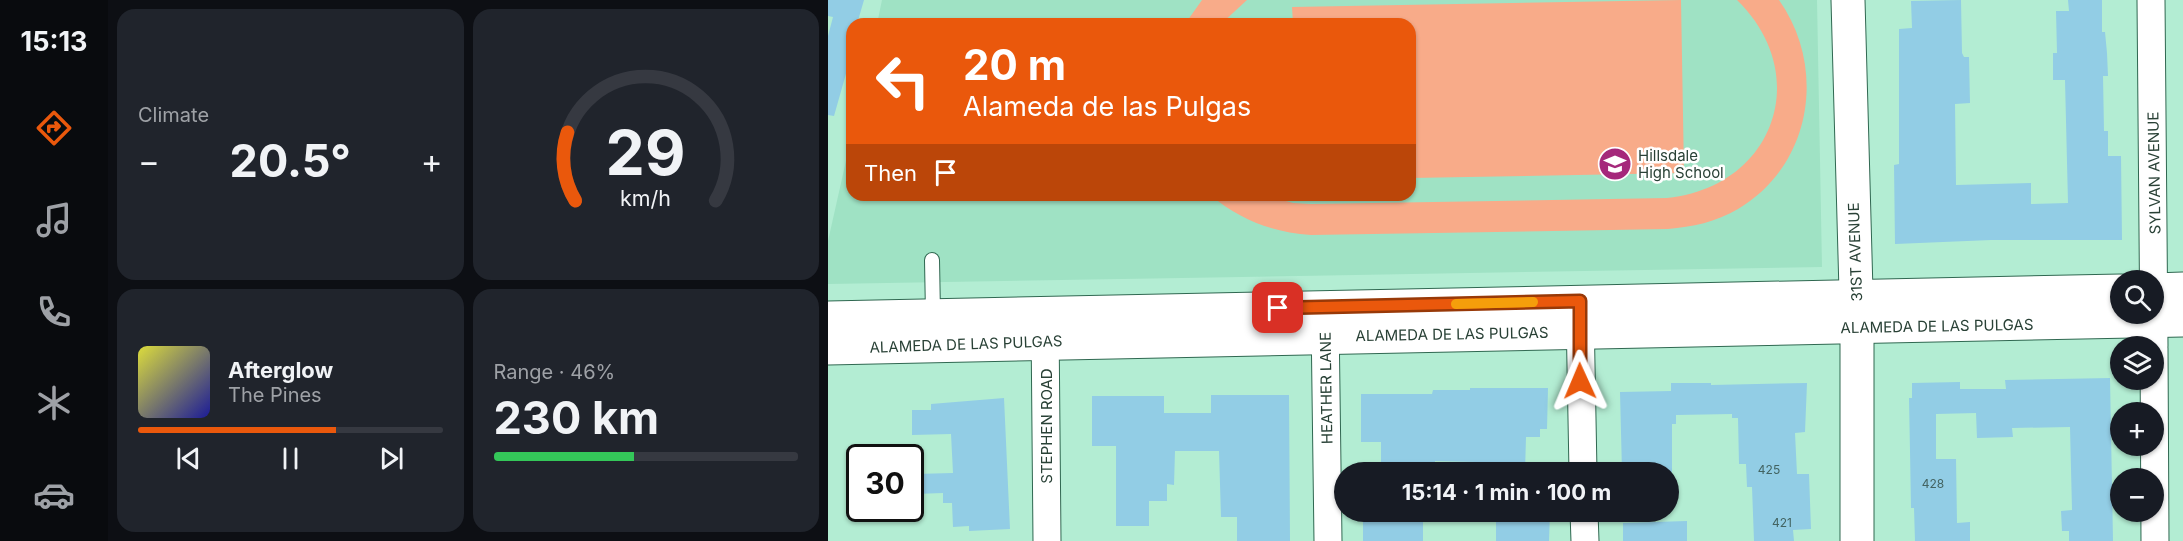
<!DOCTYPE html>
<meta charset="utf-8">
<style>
body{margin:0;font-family:Inter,sans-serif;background:#20242c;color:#f1f3f6;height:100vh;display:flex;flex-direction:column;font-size:22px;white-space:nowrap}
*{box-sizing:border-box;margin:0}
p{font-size:20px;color:#9ea1a6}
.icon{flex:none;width:33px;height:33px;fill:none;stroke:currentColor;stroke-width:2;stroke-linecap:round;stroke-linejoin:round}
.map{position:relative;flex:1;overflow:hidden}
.drawer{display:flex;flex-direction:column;gap:9px;padding:9px;background:#0d0f14;width:720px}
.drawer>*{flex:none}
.guide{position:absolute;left:18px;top:18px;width:570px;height:183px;border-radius:18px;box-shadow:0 2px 4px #0004;background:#ea580c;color:#fff;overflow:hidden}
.controls{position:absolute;left:1282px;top:270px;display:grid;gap:12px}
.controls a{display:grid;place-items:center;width:54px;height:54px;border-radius:50%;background:#171b24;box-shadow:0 2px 4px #0004;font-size:30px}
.speed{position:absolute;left:18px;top:444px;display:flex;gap:12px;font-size:30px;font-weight:700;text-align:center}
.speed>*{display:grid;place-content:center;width:78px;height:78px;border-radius:50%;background:#171b24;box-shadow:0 2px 4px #0004;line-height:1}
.speed .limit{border:3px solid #111;border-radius:9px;background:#fff;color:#111}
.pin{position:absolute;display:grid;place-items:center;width:51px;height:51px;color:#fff;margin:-26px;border-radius:12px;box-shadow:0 3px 9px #0006}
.me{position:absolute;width:66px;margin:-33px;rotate:359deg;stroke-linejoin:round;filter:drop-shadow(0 0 4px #0008)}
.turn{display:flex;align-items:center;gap:21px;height:126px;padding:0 18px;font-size:27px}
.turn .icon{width:78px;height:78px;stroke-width:2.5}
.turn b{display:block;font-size:42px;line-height:51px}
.then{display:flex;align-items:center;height:57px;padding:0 18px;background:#0003;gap:12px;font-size:22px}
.big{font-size:45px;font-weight:700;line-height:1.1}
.drawer .card{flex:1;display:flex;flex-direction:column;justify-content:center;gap:9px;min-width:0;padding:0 21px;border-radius:18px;background:#20242c}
.drawer .dial{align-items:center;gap:0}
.dial svg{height:156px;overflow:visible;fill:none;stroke:#363941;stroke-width:7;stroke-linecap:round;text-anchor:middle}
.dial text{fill:#f1f3f6;stroke:none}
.song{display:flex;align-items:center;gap:18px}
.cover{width:72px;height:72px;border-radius:9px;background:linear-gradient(135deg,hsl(60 70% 55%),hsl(240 70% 35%))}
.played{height:6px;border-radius:3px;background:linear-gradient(90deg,#ea580c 65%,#363941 65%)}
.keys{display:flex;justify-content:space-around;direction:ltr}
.heat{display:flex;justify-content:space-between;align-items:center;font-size:33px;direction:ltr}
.charge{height:9px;border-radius:4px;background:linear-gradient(90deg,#34c759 46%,#363941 0)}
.drawer .tiles{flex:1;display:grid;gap:9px;grid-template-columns:repeat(2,1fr)}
.trip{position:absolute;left:506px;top:462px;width:345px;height:60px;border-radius:30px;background:#171b24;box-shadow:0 2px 4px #0004;font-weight:700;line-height:60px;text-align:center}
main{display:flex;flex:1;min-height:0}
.tab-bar{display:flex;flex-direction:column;width:108px;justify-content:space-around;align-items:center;background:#090b0e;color:#9ea1a6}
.tab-bar .icon{width:42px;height:42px}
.tab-bar .selected{color:#ea580c}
.tab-bar b{font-size:27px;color:#f1f3f6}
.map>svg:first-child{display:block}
.built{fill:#9fe2c4}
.green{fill:#f8ab89}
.building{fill:#92cde5}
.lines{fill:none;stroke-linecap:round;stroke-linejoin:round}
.service-casing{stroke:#306851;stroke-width:16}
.minor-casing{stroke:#306851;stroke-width:29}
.tertiary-casing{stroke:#306851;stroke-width:35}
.secondary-casing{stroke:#306851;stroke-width:35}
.service{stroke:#fff;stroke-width:14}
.minor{stroke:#fff;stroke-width:27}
.tertiary{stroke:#fff;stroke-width:33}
.secondary{stroke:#fff;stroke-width:33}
.route-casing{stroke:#983908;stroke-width:15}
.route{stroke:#ea580c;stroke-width:10}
.slow{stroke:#f59e0b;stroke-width:10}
.labels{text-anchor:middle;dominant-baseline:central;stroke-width:5;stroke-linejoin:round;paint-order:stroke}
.number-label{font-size:12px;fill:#436462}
.poi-label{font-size:15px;fill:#294136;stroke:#fff;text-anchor:start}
.street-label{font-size:15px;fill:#294136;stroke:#fff}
</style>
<main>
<nav class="tab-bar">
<b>15:13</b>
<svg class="icon selected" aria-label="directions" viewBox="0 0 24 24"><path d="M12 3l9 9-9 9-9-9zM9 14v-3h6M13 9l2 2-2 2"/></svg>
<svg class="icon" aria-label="music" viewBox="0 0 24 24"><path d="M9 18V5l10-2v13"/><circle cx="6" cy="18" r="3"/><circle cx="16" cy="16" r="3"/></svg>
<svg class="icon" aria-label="phone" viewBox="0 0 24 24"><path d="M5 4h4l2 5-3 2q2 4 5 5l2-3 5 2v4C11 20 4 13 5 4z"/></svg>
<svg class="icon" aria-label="climate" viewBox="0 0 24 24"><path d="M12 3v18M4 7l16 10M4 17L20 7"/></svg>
<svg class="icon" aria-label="car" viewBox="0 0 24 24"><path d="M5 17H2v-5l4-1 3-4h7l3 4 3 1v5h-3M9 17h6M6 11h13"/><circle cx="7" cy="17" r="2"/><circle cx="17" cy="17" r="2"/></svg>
</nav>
<section class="drawer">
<div class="tiles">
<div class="card"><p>Climate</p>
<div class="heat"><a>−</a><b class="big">20.5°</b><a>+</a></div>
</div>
<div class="card dial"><svg viewBox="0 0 100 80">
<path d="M14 69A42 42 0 1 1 86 69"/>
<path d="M14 69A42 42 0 0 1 10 34" stroke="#ea580c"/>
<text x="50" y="56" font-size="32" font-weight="700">29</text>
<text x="50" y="72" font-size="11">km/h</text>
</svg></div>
<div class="card">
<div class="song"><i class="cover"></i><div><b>Afterglow</b><p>The Pines</p></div></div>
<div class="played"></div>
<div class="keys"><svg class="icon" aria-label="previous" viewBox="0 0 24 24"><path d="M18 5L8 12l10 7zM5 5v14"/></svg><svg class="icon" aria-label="pause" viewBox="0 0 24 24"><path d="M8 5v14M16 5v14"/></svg><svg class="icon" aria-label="next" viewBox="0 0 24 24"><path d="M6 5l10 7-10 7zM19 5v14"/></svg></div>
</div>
<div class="card"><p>Range · 46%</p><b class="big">230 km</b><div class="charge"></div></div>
</div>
</section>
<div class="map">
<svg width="1355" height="541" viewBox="0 0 1355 541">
<rect width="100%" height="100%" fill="#b3edd3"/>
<path class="built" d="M54,0H989L994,267L0,284V241L24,134V195H582V24H49Z"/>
<path class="green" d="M374,0H419L393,24H357Z
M853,0L856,173L582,178V24H465L464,7Z
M909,0H951C999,68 984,165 910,209C888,222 864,227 840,229L483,235C443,232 413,220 382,195H437L465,203L483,204L839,198C946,187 986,75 909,0Z"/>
<path class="building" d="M0,0H36L29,24H24V42L18,62L21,63L6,116L0,115V36L5,17L0,16Z
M1133,0L1134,53L1136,57H1141L1142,103L1127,104L1128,185L1203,183V204L1240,203L1237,80H1225V53H1229L1228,11H1241L1240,0H1274V32H1277L1279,53L1280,76H1275L1276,131H1280V156H1293L1294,240H1163L1067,244L1066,165L1071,164V29L1084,28L1083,1Z
M1282,378L1285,541H1241V531H1234L1233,511L1244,510L1242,427L1184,428L1185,437L1149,438L1148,413L1108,414V459H1128L1129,523L1142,522V541H1087L1086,508H1083L1082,451L1081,398H1084V383L1132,382V389H1178L1177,380Z
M843,383H883V385L979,383L977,432L967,433L969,474H981L983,529L965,530L966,541H926L924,487H919L918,464H911L910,418H904V414L848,415V424H844V472H794L792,392L843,391Z
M642,388H720L719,429H712V437H698L697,472H648V462L607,461V472H553V442H533V394H604L605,390H642Z
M383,395H461L462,541H409V517H393L391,451H347L346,485L339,484V501H321V526H288V446H264V396H336V413H383Z
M176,398L182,529L141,531V526L125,527L124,503H115V493L87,494V474L125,473L123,434L84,435V410H103V404Z
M535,512H595V541H535Z
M668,512H722L721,541H668Z
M859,521V541H795V523Z"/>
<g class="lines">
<g class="service-casing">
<path id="service" d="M104,260L105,314"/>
</g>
<g class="minor-casing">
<path id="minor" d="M1323,0L1326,346
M752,312L755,472
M497,317L500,541
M217,323L219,541
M1326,348L1327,541
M756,512L757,541"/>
</g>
<g class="tertiary-casing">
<path id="tertiary" d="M1020,0L1029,328V541"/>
</g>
<g class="secondary-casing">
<path id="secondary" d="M1326,290L1355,289
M0,318L1293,291
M0,348L1355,320"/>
</g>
<use href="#service" class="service"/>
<use href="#minor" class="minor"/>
<use href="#tertiary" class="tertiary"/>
<use href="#secondary" class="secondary"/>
</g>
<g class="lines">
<g class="route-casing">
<path id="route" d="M450,308L752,301V381"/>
</g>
<use href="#route" class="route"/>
<path class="slow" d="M628,304L705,302"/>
</g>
<defs>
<g id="school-disc" transform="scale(1.725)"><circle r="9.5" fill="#a5287b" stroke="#fff"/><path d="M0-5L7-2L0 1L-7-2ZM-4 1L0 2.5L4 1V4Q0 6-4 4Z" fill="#fff"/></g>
</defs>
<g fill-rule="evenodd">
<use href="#school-disc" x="787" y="164"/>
</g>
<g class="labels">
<g class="number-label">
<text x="941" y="469">425</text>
<text x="1105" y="483">428</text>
<text x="954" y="522">421</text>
</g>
<g class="poi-label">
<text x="810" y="155">Hillsdale<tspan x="810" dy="17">High School</tspan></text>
</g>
<g class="street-label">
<text transform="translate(1326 173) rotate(-91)">SYLVAN AVENUE</text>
<text transform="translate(1027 252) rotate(-92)">31ST AVENUE</text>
<text transform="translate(1109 326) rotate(-1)">ALAMEDA DE LAS PULGAS</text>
<text transform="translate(624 334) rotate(-1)">ALAMEDA DE LAS PULGAS</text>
<text transform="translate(138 344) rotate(-2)">ALAMEDA DE LAS PULGAS</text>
<text transform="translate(498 388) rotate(-91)">HEATHER LANE</text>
<text transform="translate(218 426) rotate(-90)">STEPHEN ROAD</text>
</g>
</g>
</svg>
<div class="controls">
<a><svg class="icon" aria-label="search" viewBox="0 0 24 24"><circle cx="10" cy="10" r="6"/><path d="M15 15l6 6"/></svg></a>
<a><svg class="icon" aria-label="layers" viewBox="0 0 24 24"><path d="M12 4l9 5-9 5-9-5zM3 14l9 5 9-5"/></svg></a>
<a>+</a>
<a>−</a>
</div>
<div class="speed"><div class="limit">30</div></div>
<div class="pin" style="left:450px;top:308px;background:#d93025"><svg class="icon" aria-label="arrive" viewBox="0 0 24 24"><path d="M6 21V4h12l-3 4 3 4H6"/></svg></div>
<svg class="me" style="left:752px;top:381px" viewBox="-20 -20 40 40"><path d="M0-17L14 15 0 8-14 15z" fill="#ea580c" stroke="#fff" stroke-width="4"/></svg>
<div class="trip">15:14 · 1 min · 100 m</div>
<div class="guide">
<div class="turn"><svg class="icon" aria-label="left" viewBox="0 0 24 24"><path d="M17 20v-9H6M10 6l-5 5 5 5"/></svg><div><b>20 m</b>Alameda de las Pulgas</div></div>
<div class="then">Then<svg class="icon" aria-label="arrive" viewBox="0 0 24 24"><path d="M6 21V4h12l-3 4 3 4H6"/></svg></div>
</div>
</div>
</main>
